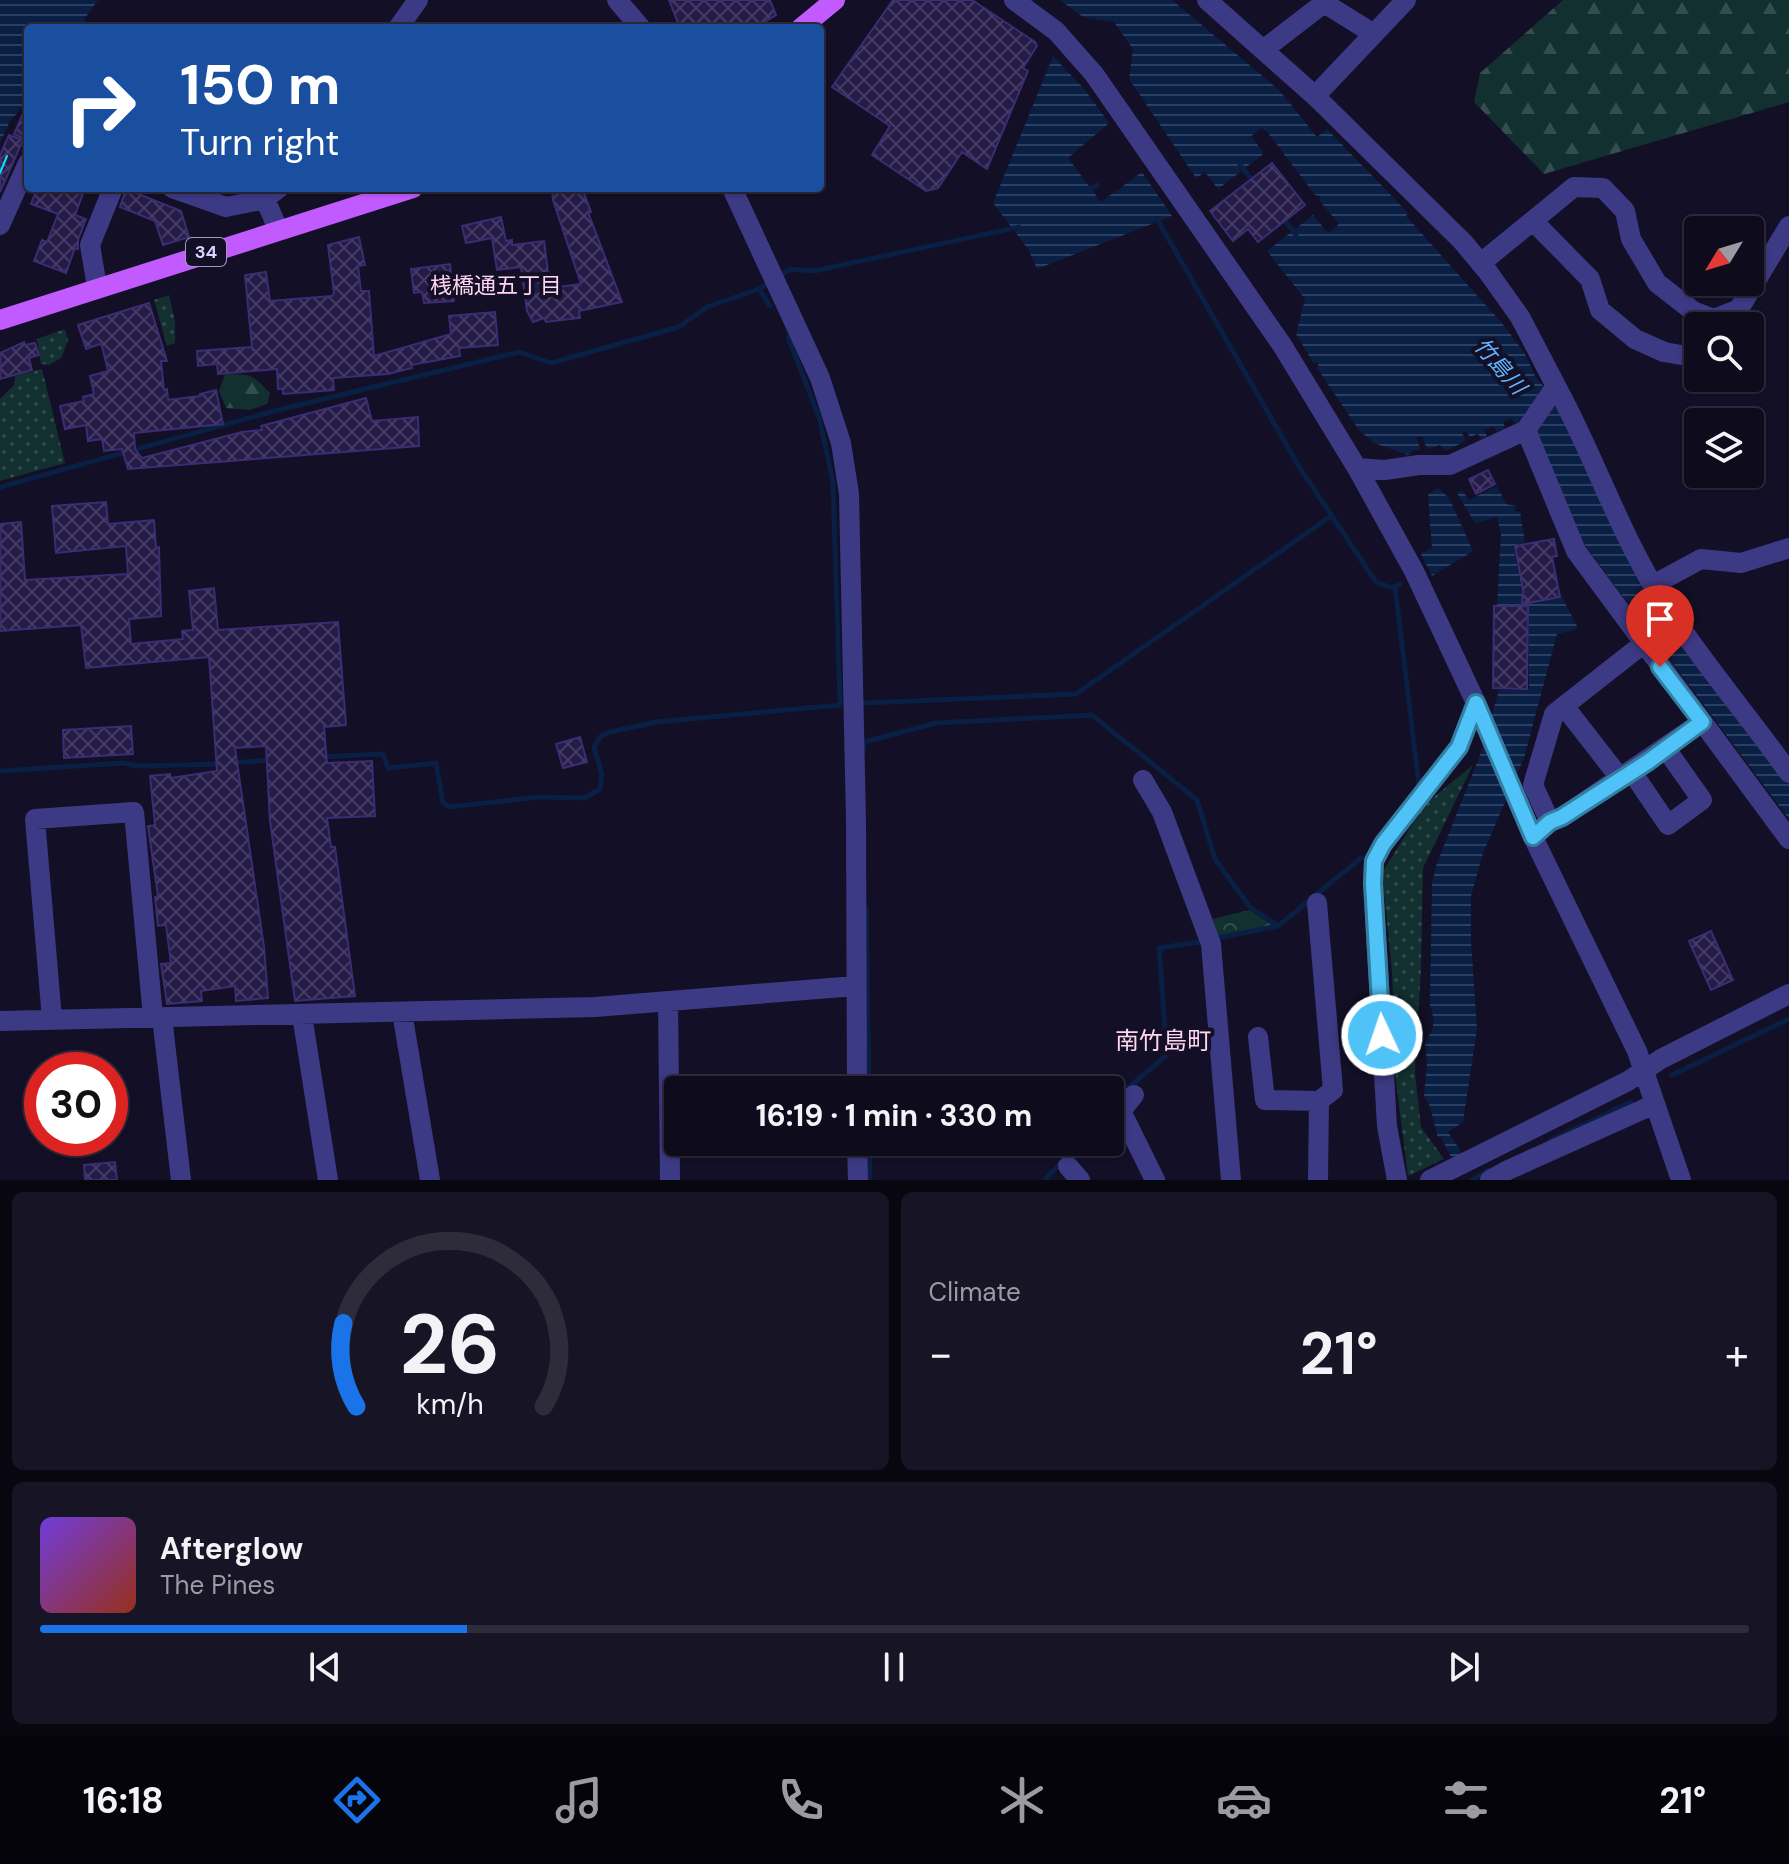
<!DOCTYPE html>
<meta charset="utf-8">
<style>
body{margin:0;font-family:"DM Sans","Noto Sans JP",sans-serif;background:#171425;color:#f1f3f6;height:100vh;display:flex;flex-direction:column;font-size:30px;white-space:nowrap}
*{box-sizing:border-box;margin:0}
p{font-size:26px;color:#9b9ba3}
.icon{flex:none;width:44px;height:44px;fill:none;stroke:currentColor;stroke-width:2;stroke-linecap:round;stroke-linejoin:round}
.map{position:relative;height:1180px;overflow:hidden}
.sheet{display:flex;flex-direction:column;gap:12px;padding:12px;background:#08060f;flex:1}
.sheet>*{flex:none}
.guide{position:absolute;left:24px;top:24px;width:800px;height:168px;border-radius:8px;box-shadow:0 2px 6px #0004,0 0 0 2px #2e2b3b;background:#1a4fa0;color:#fff;overflow:hidden}
.needle{width:52px;rotate:232deg}
.buttons{position:absolute;left:1684px;top:216px;display:grid;gap:16px}
.buttons a{display:grid;place-items:center;width:80px;height:80px;border-radius:8px;background:#0e0b1c;box-shadow:0 2px 6px #0004,0 0 0 2px #2e2b3b;font-size:40px}
.speed{position:absolute;left:24px;top:1052px;display:flex;gap:16px;font-size:40px;font-weight:700;text-align:center}
.speed>*{display:grid;place-content:center;width:104px;height:104px;border-radius:50%;background:#0e0b1c;box-shadow:0 2px 6px #0004,0 0 0 2px #2e2b3b;line-height:1}
.speed .limit{border:12px solid #d22;background:#fff;color:#111}
.pin{position:absolute;display:grid;place-items:center;width:68px;height:68px;color:#fff;margin:-82px -34px;border-radius:50% 50% 50% 0;rotate:-45deg;box-shadow:0 0 8px #0007}
.pin .icon{rotate:45deg}
.me{position:absolute;width:88px;margin:-44px;rotate:357deg;stroke-linejoin:round;filter:drop-shadow(0 0 6px #0008)}
.turn{display:flex;align-items:center;gap:28px;height:168px;padding:0 24px;font-size:36px}
.turn .icon{width:104px;height:104px;stroke-width:2.5}
.turn b{display:block;font-size:56px;line-height:68px}
.big{font-size:60px;font-weight:700;line-height:1.1}
.sheet .card{flex:1;display:flex;flex-direction:column;justify-content:center;gap:12px;min-width:0;padding:0 28px;border-radius:12px;background:#171425}
.sheet .dial{align-items:center;gap:0}
.dial svg{height:208px;overflow:visible;fill:none;stroke:#2e2b3b;stroke-width:7;stroke-linecap:round;text-anchor:middle}
.dial text{fill:#f1f3f6;stroke:none}
.song{display:flex;align-items:center;gap:24px}
.cover{width:96px;height:96px;border-radius:12px;background:linear-gradient(135deg,hsl(260 70% 55%),hsl(10 70% 35%))}
.played{height:8px;border-radius:4px;background:linear-gradient(90deg,#1a73e8 25%,#2e2b3b 25%)}
.keys{display:flex;justify-content:space-around;direction:ltr}
.heat{display:flex;justify-content:space-between;align-items:center;font-size:44px;direction:ltr}
.sheet .tiles{flex:1;display:grid;gap:12px;grid-template-columns:1fr 1fr}
.card:last-child{grid-column:span 2}
.trip{position:absolute;left:664px;top:1076px;width:460px;height:80px;border-radius:8px;background:#0e0b1c;box-shadow:0 2px 6px #0004,0 0 0 2px #2e2b3b;font-weight:700;line-height:80px;text-align:center}
.tabs{display:flex;height:128px;justify-content:space-around;align-items:center;background:#06040b;color:#9b9ba3}
.tabs .icon{width:56px;height:56px}
.tabs .active{color:#1a73e8}
.tabs b{font-size:36px;color:#f1f3f6}
.map>svg:first-child{display:block}
.grass{fill:url(#grass-dots)}
.forest{fill:url(#forest-firs)}
.park{fill:url(#park-crowns)}
.water{fill:url(#water-rules)}
.lines{fill:none;stroke-linecap:round;stroke-linejoin:round}
.stream{stroke:#0a1f44;stroke-width:5}
.building{fill:url(#building-cross-hatch);stroke:#3b2d73;stroke-width:2}
.minor{stroke:#3d3a85;stroke-width:20}
.major{stroke:#c25bff;stroke-width:20}
.tram{stroke:#00e5ff;stroke-width:2}
.route-casing{stroke:#337fa1;stroke-width:20}
.route{stroke:#4fc3f7;stroke-width:14}
.labels{text-anchor:middle;dominant-baseline:central;stroke-width:8;stroke-linejoin:round;paint-order:stroke}
.shield{fill:#130f26;stroke:#9e99be;stroke-width:2}
.shield-label{font-size:18px;font-weight:bold;fill:#d9d4ff}
.neighbourhood-label{font-size:22px;fill:#ffd6f0;stroke:#130f26}
.water-label{font-size:22px;font-style:italic;fill:#62b6ff;stroke:#130f26}
.quarter-label{font-size:24px;fill:#ffd6f0;stroke:#130f26}
</style>
<div class="map">
<svg width="1789" height="1180" viewBox="0 0 1789 1180">
<defs>
<pattern id="grass-dots" width="8" height="8" patternUnits="userSpaceOnUse" patternTransform="scale(2)"><rect width="8" height="8" fill="#12302f"/><path d="M2 2h.1M6 6h.1" fill="none" stroke="#344d4e" stroke-width="1.8" stroke-linecap="round"/></pattern>
<pattern id="forest-firs" width="22" height="20" patternUnits="userSpaceOnUse" patternTransform="scale(2)"><rect width="22" height="20" fill="#12302f"/><path d="M5 1l3.5 6h-7zM16 11l3.5 6h-7z" fill="#344d4e"/></pattern>
<pattern id="park-crowns" width="20" height="18" patternUnits="userSpaceOnUse" patternTransform="scale(2)"><rect width="20" height="18" fill="#12302f"/><path d="M2 6a3 3 0 1 1 6 0M12 15a3 3 0 1 1 6 0" fill="none" stroke="#344d4e"/></pattern>
<pattern id="water-rules" width="6" height="5" patternUnits="userSpaceOnUse" patternTransform="scale(2)"><rect width="6" height="5" fill="#0a1f44"/><path d="M0 2.5h6" fill="none" stroke="#2d3f60"/></pattern>
<pattern id="building-cross-hatch" width="8" height="8" patternUnits="userSpaceOnUse" patternTransform="scale(2)"><rect width="8" height="8" fill="#241b47"/><path d="M0 0l8 8M0 8l8-8" fill="none" stroke="#433b63"/></pattern>
</defs>
<rect width="100%" height="100%" fill="#130f26"/>
<path class="grass" d="M169,295L175,322V343L167,346L154,300Z
M65,329L68,341L61,358L49,365L41,364L37,339Z
M42,369L65,463L0,481V399L14,385L15,376Z
M1473,765L1423,868L1421,968L1415,1073L1421,1127L1444,1159L1408,1176L1396,1082L1392,971L1382,873L1424,805Z"/>
<path class="forest" d="M1563,0H1789V102L1544,174L1474,102L1480,73Z
M225,374C254,375 250,373 270,393L267,404L250,410L226,408L219,391Z"/>
<path class="park" d="M1250,910L1273,926L1218,937L1212,919Z"/>
<path class="water" d="M0,0H98L85,18V23L78,28H28V101L10,121L0,143Z
M1060,0H1172L1279,90L1317,137L1327,129L1408,213L1406,216L1500,321L1524,352L1535,376L1555,401L1645,589L1789,783V819L1584,544L1518,416L1521,422L1517,425L1511,418L1503,422L1506,430H1499L1498,434L1494,426L1484,430L1487,436L1481,439L1478,434L1470,437L1466,431L1462,433L1466,441L1445,451L1440,445L1427,449L1422,437H1416L1421,450H1414L1408,455L1374,443L1359,430L1317,368L1319,366L1317,362L1314,364L1296,334L1305,299L1267,251L1313,215L1328,233L1339,224L1319,200L1320,196L1315,195L1268,133L1262,128L1251,136L1263,152L1262,155L1218,189L1205,172L1196,178L1129,79L1133,49L1114,22L1083,17Z
M1053,56L1085,90L1109,123L1068,158L1101,202L1142,172L1172,216L1037,269L1028,249L993,203Z
M1497,486L1506,504L1516,506L1515,511L1520,512L1525,542L1513,546L1522,588L1534,587L1537,602L1562,597L1577,626L1575,630L1557,634L1524,758L1483,853L1471,896V941L1477,1029L1463,1122L1448,1132L1462,1153L1452,1159L1441,1137L1438,1138L1429,1104L1424,1096L1427,1063L1425,1043L1432,1030L1434,1021L1430,1004L1432,884L1436,866L1479,758L1499,690H1529V606L1497,605L1501,533L1497,517L1475,523L1457,493L1462,490L1469,500Z
M1438,488L1449,498L1473,551L1432,576L1421,554L1432,548L1428,495Z"/>
<g class="lines">
<path class="stream" d="M1240,165L1254,182
M1086,191L1097,185
M1283,218L1296,235
M1157,219L1298,465L1376,582L1392,588L1400,584
M780,276L790,269L814,271L1019,227
M759,289L770,306
M0,487L274,411L519,352L551,363L679,327L707,307L759,289L771,281
M1395,587L1419,785
M864,703L1076,694L1331,516
M864,749V742L936,723L1092,715L1197,800L1215,859L1250,907L1278,926
M320,757L383,754L388,768L436,763L443,803L449,807L540,797L585,798L600,789L602,775L594,747L601,736L610,732L656,722L840,705L833,482L819,417L788,337
M232,763L270,760
M0,771L123,763L139,766L222,764
M866,907L869,1090
M1218,938L1278,926L1361,858
M1672,1075L1789,1019
M1110,1103L1167,1055L1159,948L1200,942
M1551,1140L1631,1102
M869,1142L870,1180
M1045,1180L1080,1142
M1472,1180L1488,1170"/>
</g>
<path class="building" d="M669,0H770L776,15L755,28H680Z
M893,0H972L1035,42L1037,46L1023,68L1028,71L987,169L962,152L938,188L926,191L872,155L890,126L832,87Z
M28,102V140L14,134Z
M9,135L23,140L0,192V155Z
M1272,163L1305,205L1258,242L1248,229L1233,241L1210,211Z
M37,188H85L75,215L86,219L78,240V249L75,248L66,273L34,261L42,240L47,242L58,214L31,204Z
M552,188H582L591,212H588L622,302L579,311L580,318L546,322L544,318L533,322L527,311L521,267L497,270L492,238L466,243L462,226L501,217L506,241L512,240V245L544,241L550,288L581,284L553,200Z
M126,189L181,211L189,237L163,245L155,221L120,207Z
M359,237L365,265L358,266L361,291H369L374,356L451,334L449,316L495,312L498,345L459,348L460,356L411,365L412,368L388,374L333,378L334,390L283,394V389H278L277,369L218,374L217,364L198,366L197,351L252,347L245,275L266,272L270,301L332,296L334,293L328,245Z
M450,264L454,301L424,303L422,292L414,293L411,269Z
M149,303L167,361H161L164,390L167,389L168,400L200,396V394L216,390L223,424L134,433L135,449L142,458L242,432L262,430L261,426L366,398L372,421L418,417L419,446L128,469L122,449L104,451L102,439L88,441L86,425L65,429L60,406L84,401L83,397L94,394L90,376L108,371L102,346L100,344L86,349L78,325Z
M24,342L25,345L35,343L39,355L29,358L32,370L0,379V353Z
M1488,470L1495,484L1476,494L1469,479Z
M106,502L108,524L154,520L156,548L159,547L161,616L129,619L131,644L183,639L182,631L193,630L189,591L214,588L218,630L338,622L346,725L324,727L327,763L372,761L375,816L327,818L331,847H335L355,996L295,1001L270,821L266,746L235,748L264,947L268,998L236,1001L235,986L201,991L202,1001L167,1004L161,964L171,963L166,925L158,926L155,897L158,896L148,826L155,825L150,776L170,774L171,778L217,771L209,657L86,668L81,625L0,631V524L21,522L25,580L128,574L126,546L56,553L52,506Z
M1554,539L1557,556L1552,557L1560,597L1522,604L1523,590L1515,546Z
M1494,606H1528L1527,689L1493,688Z
M131,726L133,754L64,758L63,730Z
M580,737L587,762L563,768L556,744Z
M1711,931L1733,980L1711,990L1689,941Z
M115,1162L117,1180H85L84,1165Z"/>
<g class="lines">
<path class="minor" d="M617,0L641,28
M1014,0L1056,31L1094,74L1282,345L1357,468L1414,571L1476,703L1533,837L1637,1051L1681,1180
M1207,0L1315,96L1463,242L1488,272L1520,317L1556,386
M398,28L418,0
M1263,50L1324,3L1374,34
M1315,96L1406,0
M172,188L226,207L265,199L279,188
M732,188L820,378L841,443L849,494L856,821L857,1090
M265,199L278,229
M1533,221L1590,279L1600,310L1635,339L1664,352L1687,356
M0,225L28,163
M1481,263L1574,187L1603,188L1625,211L1631,239L1657,283L1693,311L1714,319L1739,309L1789,226
M97,287L90,245L113,188
M1526,430L1576,551L1789,839
M1357,468L1385,470L1419,465H1450L1526,430L1556,386C1594,455 1619,533 1662,600C1700,660 1748,715 1789,773
M1653,585L1701,559L1741,563L1789,548
M1632,772L1668,825L1702,800L1666,749
M1620,778L1564,706L1643,644
M1143,780L1162,812L1211,944L1231,1180
M1550,822L1533,785L1554,714L1564,706
M1533,837L1550,822L1562,817L1702,722
M1317,903L1333,1090L1319,1101L1318,1180
M668,1001L670,1180
M402,1012L430,1180
M302,1015L328,1180
M162,1017L181,1180
M52,1019L35,819L134,812L153,1017
M0,1021L595,1007L855,986
M1258,1037L1265,1100L1319,1101
M1134,1095L1121,1111L1155,1180
M857,1142L858,1180
M1068,1166L1080,1180
M1397,1180L1387,1126L1373,883L1374,861L1383,844L1459,747L1476,703
M1430,1180L1628,1081L1661,1059L1789,994
M1490,1180L1508,1170L1655,1104"/>
<path class="major" d="M801,28L835,0
M0,320L413,188"/>
<path class="tram" d="M0,173L7,156"/>
</g>
<g class="lines">
<g class="route-casing">
<path id="route" d="M1382,1035L1373,883L1374,861L1383,844L1459,747L1476,703L1533,837L1550,822L1562,817L1649,761L1702,722L1660,667"/>
</g>
<use href="#route" class="route"/>
</g>
<g class="labels">
<rect class="shield" x="186" y="238" width="40" height="28" rx="6"/>
<g class="shield-label">
<text x="206" y="252">34</text>
</g>
<g class="neighbourhood-label">
<text x="496" y="285">桟橋通五丁目</text>
</g>
<g class="water-label">
<text transform="translate(1500 366) rotate(49)">竹島川</text>
</g>
<g class="quarter-label">
<text x="1163" y="1040">南竹島町</text>
</g>
</g>
</svg>
<div class="buttons">
<a><svg class="needle" viewBox="-14 -14 28 28"><path d="M0-13l5 13h-10z" fill="#e53935"/><path d="M0 13l5-13h-10z" fill="#9b9ba3"/></svg></a>
<a><svg class="icon" aria-label="search" viewBox="0 0 24 24"><circle cx="10" cy="10" r="6"/><path d="M15 15l6 6"/></svg></a>
<a><svg class="icon" aria-label="layers" viewBox="0 0 24 24"><path d="M12 4l9 5-9 5-9-5zM3 14l9 5 9-5"/></svg></a>
</div>
<div class="speed"><div class="limit">30</div></div>
<div class="pin" style="left:1660px;top:667px;background:#d93025"><svg class="icon" aria-label="arrive" viewBox="0 0 24 24"><path d="M6 21V4h12l-3 4 3 4H6"/></svg></div>
<svg class="me" style="left:1382px;top:1035px" viewBox="-20 -20 40 40"><circle r="17" fill="#4fc3f7" stroke="#fff" stroke-width="3"/><path d="M0-11L8 9 0 5-8 9z" fill="#fff"/></svg>
<div class="trip">16:19 · 1 min · 330 m</div>
<div class="guide">
<div class="turn"><svg class="icon" aria-label="right" viewBox="0 0 24 24"><path d="M7 20v-9h11M14 6l5 5-5 5"/></svg><div><b>150 m</b>Turn right</div></div>
</div>
</div>
<section class="sheet">
<div class="tiles">
<div class="card dial"><svg viewBox="0 0 100 80">
<path d="M14 69A42 42 0 1 1 86 69"/>
<path d="M14 69A42 42 0 0 1 9 37" stroke="#1a73e8"/>
<text x="50" y="56" font-size="32" font-weight="700">26</text>
<text x="50" y="72" font-size="11">km/h</text>
</svg></div>
<div class="card"><p>Climate</p>
<div class="heat"><a>−</a><b class="big">21°</b><a>+</a></div>
</div>
<div class="card">
<div class="song"><i class="cover"></i><div><b>Afterglow</b><p>The Pines</p></div></div>
<div class="played"></div>
<div class="keys"><svg class="icon" aria-label="previous" viewBox="0 0 24 24"><path d="M18 5L8 12l10 7zM5 5v14"/></svg><svg class="icon" aria-label="pause" viewBox="0 0 24 24"><path d="M8 5v14M16 5v14"/></svg><svg class="icon" aria-label="next" viewBox="0 0 24 24"><path d="M6 5l10 7-10 7zM19 5v14"/></svg></div>
</div>
</div>
</section>
<nav class="tabs">
<b>16:18</b>
<svg class="icon active" aria-label="directions" viewBox="0 0 24 24"><path d="M12 3l9 9-9 9-9-9zM9 14v-3h6M13 9l2 2-2 2"/></svg>
<svg class="icon" aria-label="music" viewBox="0 0 24 24"><path d="M9 18V5l10-2v13"/><circle cx="6" cy="18" r="3"/><circle cx="16" cy="16" r="3"/></svg>
<svg class="icon" aria-label="phone" viewBox="0 0 24 24"><path d="M5 4h4l2 5-3 2q2 4 5 5l2-3 5 2v4C11 20 4 13 5 4z"/></svg>
<svg class="icon" aria-label="climate" viewBox="0 0 24 24"><path d="M12 3v18M4 7l16 10M4 17L20 7"/></svg>
<svg class="icon" aria-label="car" viewBox="0 0 24 24"><path d="M5 17H2v-5l4-1 3-4h7l3 4 3 1v5h-3M9 17h6M6 11h13"/><circle cx="7" cy="17" r="2"/><circle cx="17" cy="17" r="2"/></svg>
<svg class="icon" aria-label="filters" viewBox="0 0 24 24"><path d="M4 7h16M4 17h16"/><circle cx="9" cy="7" r="2"/><circle cx="15" cy="17" r="2"/></svg>
<b>21°</b>
</nav>
